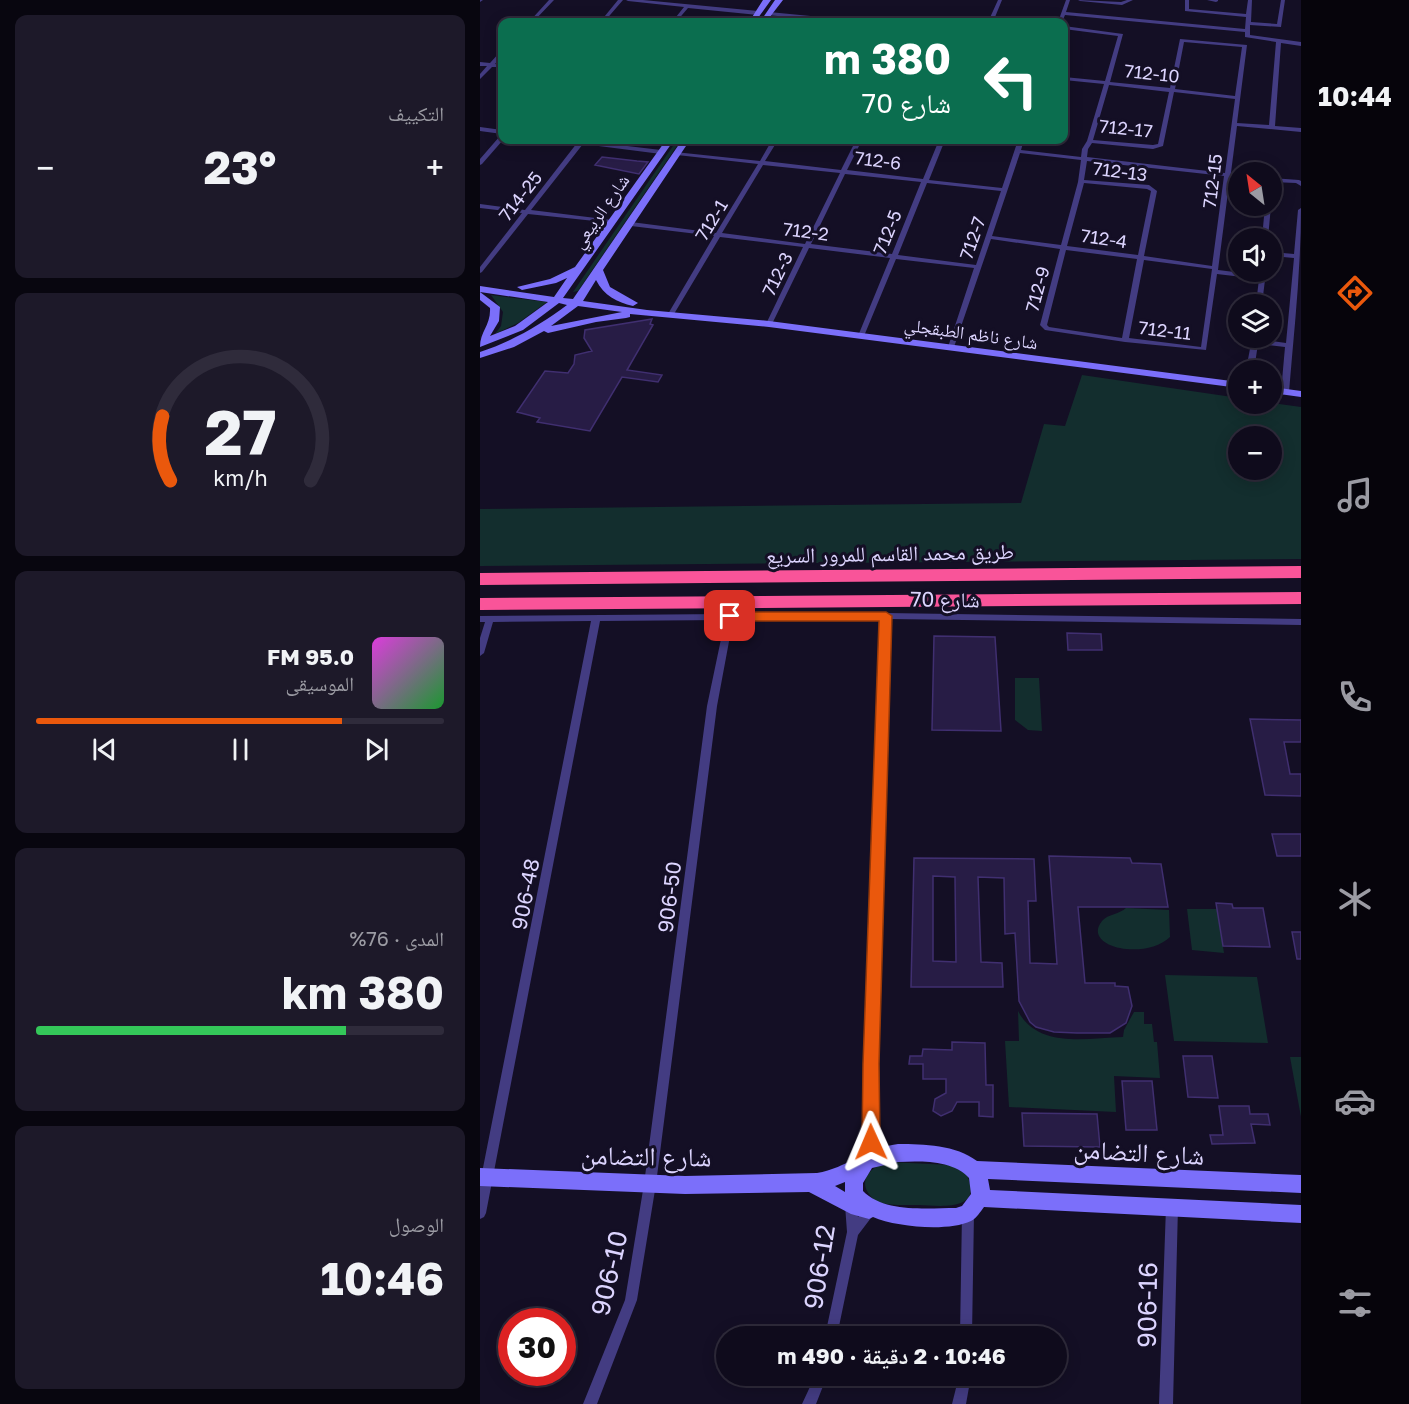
<!DOCTYPE html>
<html lang="ar">
<meta charset="utf-8">
<style>
body{margin:0;font-family:"Golos Text","Noto Naskh Arabic",sans-serif;background:#1d1929;color:#f1f3f6;direction:rtl;height:100vh;display:flex;flex-direction:column;font-size:22px;white-space:nowrap}
*{box-sizing:border-box;margin:0}
p{font-size:20px;color:#9b9ba3}
.icon{flex:none;width:33px;height:33px;fill:none;stroke:currentColor;stroke-width:2;stroke-linecap:round;stroke-linejoin:round}
.map{position:relative;flex:1;overflow:hidden;direction:ltr}
.side{display:flex;flex-direction:column;gap:15px;padding:15px;background:#08060f;width:480px}
.side>*{flex:none}
.banner{position:absolute;left:18px;top:18px;width:570px;height:126px;border-radius:12px;box-shadow:0 3px 15px #0003,0 0 0 2px #2f2b3b;direction:rtl;background:#0b6e4f;color:#fff;overflow:hidden}
.needle{width:39px;rotate:330deg}
.controls{position:absolute;left:748px;top:162px;display:grid;gap:12px}
.controls a{display:grid;place-items:center;width:54px;height:54px;border-radius:50%;background:#0f0b1c;box-shadow:0 3px 15px #0003,0 0 0 2px #2f2b3b;font-size:30px}
.speed{position:absolute;left:18px;top:1308px;display:flex;gap:12px;font-size:30px;font-weight:700;text-align:center}
.speed>*{display:grid;place-content:center;width:78px;height:78px;border-radius:50%;background:#0f0b1c;box-shadow:0 3px 15px #0003,0 0 0 2px #2f2b3b;line-height:1}
.speed .limit{border:9px solid #d22;background:#fff;color:#111}
.pin{position:absolute;display:grid;place-items:center;width:51px;height:51px;color:#fff;margin:-26px;border-radius:12px;box-shadow:0 3px 9px #0006}
.me{position:absolute;width:66px;margin:-33px;rotate:359deg;stroke-linejoin:round;filter:drop-shadow(0 0 4px #0008)}
.turn{display:flex;align-items:center;gap:21px;height:126px;padding:0 18px;font-size:27px}
.turn .icon{width:78px;height:78px;stroke-width:2.5}
.turn b{display:block;font-size:42px;line-height:51px}
.big{font-size:45px;font-weight:700;line-height:1.1}
.side .widget{flex:1;display:flex;flex-direction:column;justify-content:center;gap:9px;min-width:0;padding:0 21px;border-radius:12px;background:#1d1929}
.side .dial{align-items:center;gap:0}
.dial svg{height:156px;overflow:visible;fill:none;stroke:#2f2b3b;stroke-width:7;stroke-linecap:round;text-anchor:middle}
.dial text{fill:#f1f3f6;stroke:none}
.song{display:flex;align-items:center;gap:18px}
.cover{width:72px;height:72px;border-radius:9px;background:linear-gradient(135deg,hsl(300 70% 55%),hsl(130 70% 35%))}
.played{height:6px;border-radius:3px;background:linear-gradient(90deg,#ea580c 75%,#2f2b3b 75%)}
.keys{display:flex;justify-content:space-around;direction:ltr}
.heat{display:flex;justify-content:space-between;align-items:center;font-size:33px;direction:ltr}
.charge{height:9px;border-radius:4px;background:linear-gradient(90deg,#34c759 76%,#2f2b3b 0)}
.trip{position:absolute;left:236px;top:1326px;width:351px;height:60px;border-radius:30px;background:#0f0b1c;box-shadow:0 3px 15px #0003,0 0 0 2px #2f2b3b;font-weight:700;line-height:60px;text-align:center;direction:rtl}
main{display:flex;flex:1;min-height:0}
.tabs{display:flex;flex-direction:column;width:108px;justify-content:space-around;align-items:center;background:#06040b;color:#9b9ba3}
.tabs .icon{width:42px;height:42px}
.tabs .on{color:#ea580c}
.tabs b{font-size:27px;color:#f1f3f6}
.map>svg:first-child{display:block}
.green{fill:#132e2e;fill-rule:evenodd}
.building{fill:#271c45;stroke:#402f70;stroke-width:1.5;fill-rule:evenodd}
.lines{fill:none;stroke-linecap:round;stroke-linejoin:round}
.street{fill:#433c82;fill-rule:evenodd}
.secondary{fill:#7b6ffa;fill-rule:evenodd}
.highway{fill:#f95499;fill-rule:evenodd}
.route{fill:#ea580c;stroke:#983908;stroke-width:1.5}
.labels{text-anchor:middle;dominant-baseline:central;stroke-width:6;stroke-linejoin:round;paint-order:stroke}
.far-street-label{font-size:18px;fill:#dcd4fe;stroke:#140f25}
.street-label{font-size:21px;fill:#dcd4fe;stroke:#140f25}
.near-street-label{font-size:26px;fill:#dcd4fe;stroke:#140f25}
</style>
<main>
<nav class="tabs">
<b>10:44</b>
<svg class="icon on" aria-label="directions" viewBox="0 0 24 24"><path d="M12 3l9 9-9 9-9-9zM9 14v-3h6M13 9l2 2-2 2"/></svg>
<svg class="icon" aria-label="music" viewBox="0 0 24 24"><path d="M9 18V5l10-2v13"/><circle cx="6" cy="18" r="3"/><circle cx="16" cy="16" r="3"/></svg>
<svg class="icon" aria-label="phone" viewBox="0 0 24 24"><path d="M5 4h4l2 5-3 2q2 4 5 5l2-3 5 2v4C11 20 4 13 5 4z"/></svg>
<svg class="icon" aria-label="climate" viewBox="0 0 24 24"><path d="M12 3v18M4 7l16 10M4 17L20 7"/></svg>
<svg class="icon" aria-label="car" viewBox="0 0 24 24"><path d="M5 17H2v-5l4-1 3-4h7l3 4 3 1v5h-3M9 17h6M6 11h13"/><circle cx="7" cy="17" r="2"/><circle cx="17" cy="17" r="2"/></svg>
<svg class="icon" aria-label="filters" viewBox="0 0 24 24"><path d="M4 7h16M4 17h16"/><circle cx="9" cy="7" r="2"/><circle cx="15" cy="17" r="2"/></svg>
</nav>
<div class="map">
<svg width="821" height="1404" viewBox="0 0 821 1404">
<rect width="100%" height="100%" fill="#140f25"/>
<path class="green" d="M197,140H201L98,291L93,292Z
M11,295L67,302L38,323L15,334L21,326L23,312Z
M602,375L759,398V404L792,403L821,407V559L0,566V509L541,503L564,424L585,426ZM759,436H792V470H759Z
M535,678H559L562,731L548,730L535,720Z
M646,908L689,910L690,937C665,961 601,947 622,921C628,914 640,914 646,908Z
M707,909H737L744,953L712,950Z
M685,975L777,977L788,1043L694,1041Z
M538,1011C558,1049 607,1038 643,1037L644,1030L654,1012H664V1024H672L674,1042H677L680,1078L634,1076L636,1112L529,1107L525,1041H539Z
M810,1057H821V1117Z
M408,1162L471,1165L487,1175C504,1212 460,1206 439,1205C425,1205 410,1206 397,1202C375,1185 386,1168 408,1162Z"/>
<path class="building" d="M122,157L157,161L168,162L159,174L115,165Z
M172,319L170,324L173,325L147,370L182,375L178,382L142,377L110,431L57,422L60,418L37,412L65,371L88,373L94,364L95,355L112,351L104,338L105,330Z
M587,633L621,634L622,650H588Z
M454,636L515,637L521,731L452,730Z
M770,719L821,720V742H804L810,774H821V796L785,795Z
M792,834H821V856H797Z
M569,856L650,858L652,863L681,864L688,907H598L605,983H635V986L648,987L652,1006L646,1023L630,1033H597L574,1032L556,1027L550,1022L539,1001L535,933L525,934L524,878L498,877L501,962L522,963L523,987H431L434,858L554,859L556,901H548L550,963L577,964ZM453,876L475,877L476,962L453,961Z
M736,903L752,904L753,908H783L790,947L743,946Z
M812,932H821V959H817Z
M472,1042L505,1043L506,1085H513V1117L499,1116V1102H477L472,1111L461,1116L453,1111L455,1099L466,1093V1079H443V1064H429L430,1056H442L443,1049L472,1050Z
M703,1056H732L738,1098L708,1097Z
M642,1081H672L677,1130H646Z
M739,1106H769L770,1114H788L790,1125L771,1124L775,1143L732,1144L730,1135H743Z
M542,1113L617,1114L620,1147L544,1146Z"/>
<g class="lines">
<path class="street" d="M0,0H3L0,2Z
M69,0H74L53,22H49Z
M138,0H143L124,22H120Z
M146,0H163L278,11L281,13L278,15L208,8L196,22H192L204,7L148,1Z
M518,0H522L513,22H508Z
M586,0H590L586,12L765,29L766,17L705,11V0H709V9L766,14L768,0H772L771,22L797,24L801,0H805L801,27L770,25V35L821,42V46L801,43L795,126L821,128V132L757,126L749,188L759,189V193L748,192L738,270L779,275L780,272H786L782,304H776L779,279L737,274L726,350L645,342L565,330L560,325L580,249L511,239L474,347L471,349L468,347L494,268L416,259L384,336L381,338L378,336L410,258L329,248L292,324L289,326L286,324L323,247L240,237L194,314L191,316L189,315L188,314L234,236L151,226L148,224L151,222L236,233L278,164L197,155L194,153L195,152L280,161L292,140H298L285,161L361,170L376,140H382L367,170L443,179L459,140H465L449,180L522,188L538,140H544L541,150L601,157L602,149L607,141L624,84L584,80V77L625,81L638,36L584,29V26L643,34L630,82L690,88L700,39L767,45L757,123L789,125L796,42L765,37V32L585,15L582,22H578ZM704,42L762,47L755,96L695,89ZM629,85L689,92L678,144L673,145L613,140ZM694,92L755,99L745,173L607,157L608,149L612,143L673,149L683,146ZM540,153L601,160L598,182L581,245L512,236ZM607,161L744,176L732,266L664,256L677,191L669,185L604,180ZM283,165L360,173L325,244L242,233ZM365,174L441,182L412,254L331,244ZM447,183L521,191L496,265L418,255ZM604,183L667,189L671,191L658,255L587,246ZM586,250L657,259L642,338L569,327L567,325ZM664,260L732,269L721,347L649,338Z
M598,0L641,2L647,0H653L642,5L600,1Z
M727,0H738V1L736,2Z
M289,12L372,20L375,22H361L287,15V13Z
M20,52H22V56L15,64L22,65V67H12L0,79V74L7,66H0V62L10,63Z
M0,127L22,130V134L0,131Z
M22,135L23,140L2,164L0,165V159L20,136Z
M81,140H106L105,141L181,150L184,152L181,154L103,144L51,210L132,220L134,221V223L48,214L2,272L0,273V267L42,213L0,208V204L45,210L97,143Z
M792,178L819,180L821,181V186L816,183L792,182Z
M785,206H791L788,238H782Z
M821,208C821,270 814,331 809,392L805,394L801,392L805,347L778,344L774,370H766L772,338L806,343L814,258L792,256V252L814,254L818,210Z
M250,613H406L821,619V625L410,619L395,1112L397,1137L405,1156L403,1160L399,1162L395,1160C386,1145 384,1130 384,1112L402,619L253,620L237,706L176,1184L157,1300L117,1404H103L145,1300L164,1184L227,706L245,620L120,621L6,1213L4,1217L0,1219V1183L111,621L13,622L4,653L0,656V638L5,622H0V616L247,614Z
M371,1199L375,1201L378,1217L387,1206L391,1204L395,1206L397,1210L378,1235L357,1336H345L367,1232L365,1205L367,1201Z
M692,1201L696,1203L698,1207L693,1404H679L686,1207L688,1203Z
M488,1207L492,1209L494,1213L492,1336H480L482,1213L484,1209Z
M335,1376H347L336,1404H322Z
M479,1376H491L486,1404H472Z"/>
<path class="secondary" d="M283,0H291L275,22H269Z
M295,0H303L286,22H280Z
M186,140H194L83,298L93,299L202,140H210L123,270L130,287L158,303L153,306C137,302 124,296 116,280L103,301L167,310L289,321L759,382V388L289,327L150,314V317L146,318L116,322L68,333L64,331L34,347L0,358V352C33,341 60,325 87,305L79,303L43,330L0,347C0,331 11,325 10,308L0,300V292L20,307L19,321L10,336L35,326L68,302L0,292V286L74,297L87,278L76,283L42,290L37,287L70,279L95,267ZM98,306L142,312L71,326Z
M792,387L821,391V397L792,393Z
M418,1144C444,1144 476,1145 497,1161L821,1175V1193L508,1179L510,1190L821,1205V1223L504,1207C500,1212 497,1218 491,1221C468,1232 416,1227 393,1217L389,1219L371,1214L329,1192L205,1194L0,1186V1168L205,1176L337,1173C367,1168 386,1148 418,1144ZM418,1162C441,1161 473,1160 489,1178L491,1194L482,1206L476,1208C448,1208 404,1213 383,1191V1183L392,1168ZM365,1182V1192L355,1186Z"/>
<path class="highway" d="M821,566V578L0,585V573Z
M821,592V604L0,610V598Z"/>
</g>
<path class="route" d="M250,612H406L412,616L399,1064L400,1142L397,1148L391,1150L385,1148L382,1142L383,1064L399,621H250L244,616Z"/>
<g class="labels">
<g class="far-street-label">
<text transform="translate(672 73) rotate(6)">712-10</text>
<text transform="translate(646 128) rotate(6)">712-17</text>
<text transform="translate(398 160) rotate(7)">712-6</text>
<text transform="translate(640 171) rotate(7)">712-13</text>
<text transform="translate(732 181) rotate(-83)">712-15</text>
<text transform="translate(40 196) rotate(-52)">714-25</text>
<text transform="translate(120 211) rotate(-55)">شارع الربيعي</text>
<text transform="translate(231 220) rotate(-59)">712-1</text>
<text transform="translate(326 231) rotate(7)">712-2</text>
<text transform="translate(407 232) rotate(-68)">712-5</text>
<text transform="translate(492 238) rotate(-71)">712-7</text>
<text transform="translate(624 238) rotate(8)">712-4</text>
<text transform="translate(297 274) rotate(-64)">712-3</text>
<text transform="translate(557 289) rotate(-75)">712-9</text>
<text transform="translate(685 330) rotate(7)">712-11</text>
<text transform="translate(491 333) rotate(8)">شارع ناظم الطبقجلي</text>
</g>
<g class="street-label">
<text transform="translate(410 553) rotate(-1)">طريق محمد القاسم للمرور السريع</text>
<text transform="translate(465 599) rotate(1)">شارع 70</text>
<text transform="translate(45 894) rotate(-79)">906-48</text>
<text transform="translate(189 897) rotate(-83)">906-50</text>
</g>
<g class="near-street-label">
<text transform="translate(659 1152) rotate(3)">شارع التضامن</text>
<text transform="translate(166 1156) rotate(1)">شارع التضامن</text>
<text transform="translate(339 1267) rotate(-81)">906-12</text>
<text transform="translate(129 1273) rotate(-77)">906-10</text>
<text transform="translate(667 1305) rotate(-89)">906-16</text>
</g>
</g>
</svg>
<div class="controls">
<a><svg class="needle" viewBox="-14 -14 28 28"><path d="M0-13l5 13h-10z" fill="#e53935"/><path d="M0 13l5-13h-10z" fill="#9b9ba3"/></svg></a>
<a><svg class="icon" aria-label="sound" viewBox="0 0 24 24"><path d="M4 9h4l5-4v14l-5-4H4zM17 9q2 3 0 6"/></svg></a>
<a><svg class="icon" aria-label="layers" viewBox="0 0 24 24"><path d="M12 4l9 5-9 5-9-5zM3 14l9 5 9-5"/></svg></a>
<a>+</a>
<a>−</a>
</div>
<div class="speed"><div class="limit">30</div></div>
<div class="pin" style="left:250px;top:616px;background:#d93025"><svg class="icon" aria-label="arrive" viewBox="0 0 24 24"><path d="M6 21V4h12l-3 4 3 4H6"/></svg></div>
<svg class="me" style="left:391px;top:1142px" viewBox="-20 -20 40 40"><path d="M0-17L14 15 0 8-14 15z" fill="#ea580c" stroke="#fff" stroke-width="4"/></svg>
<div class="trip">10:46 · 2 دقيقة · 490 m</div>
<div class="banner">
<div class="turn"><svg class="icon" aria-label="left" viewBox="0 0 24 24"><path d="M17 20v-9H6M10 6l-5 5 5 5"/></svg><div><b>380 m</b>شارع 70</div></div>
</div>
</div>
<section class="side">
<div class="widget"><p>التكييف</p>
<div class="heat"><a>−</a><b class="big">23°</b><a>+</a></div>
</div>
<div class="widget dial"><svg viewBox="0 0 100 80">
<path d="M14 69A42 42 0 1 1 86 69"/>
<path d="M14 69A42 42 0 0 1 10 36" stroke="#ea580c"/>
<text x="50" y="56" font-size="32" font-weight="700">27</text>
<text x="50" y="72" font-size="11">km/h</text>
</svg></div>
<div class="widget">
<div class="song"><i class="cover"></i><div><b>95.0 FM</b><p>الموسيقى</p></div></div>
<div class="played"></div>
<div class="keys"><svg class="icon" aria-label="previous" viewBox="0 0 24 24"><path d="M18 5L8 12l10 7zM5 5v14"/></svg><svg class="icon" aria-label="pause" viewBox="0 0 24 24"><path d="M8 5v14M16 5v14"/></svg><svg class="icon" aria-label="next" viewBox="0 0 24 24"><path d="M6 5l10 7-10 7zM19 5v14"/></svg></div>
</div>
<div class="widget"><p>المدى · 76%</p><b class="big">380 km</b><div class="charge"></div></div>
<div class="widget"><p>الوصول</p><b class="big">10:46</b></div>
</section>
</main>
